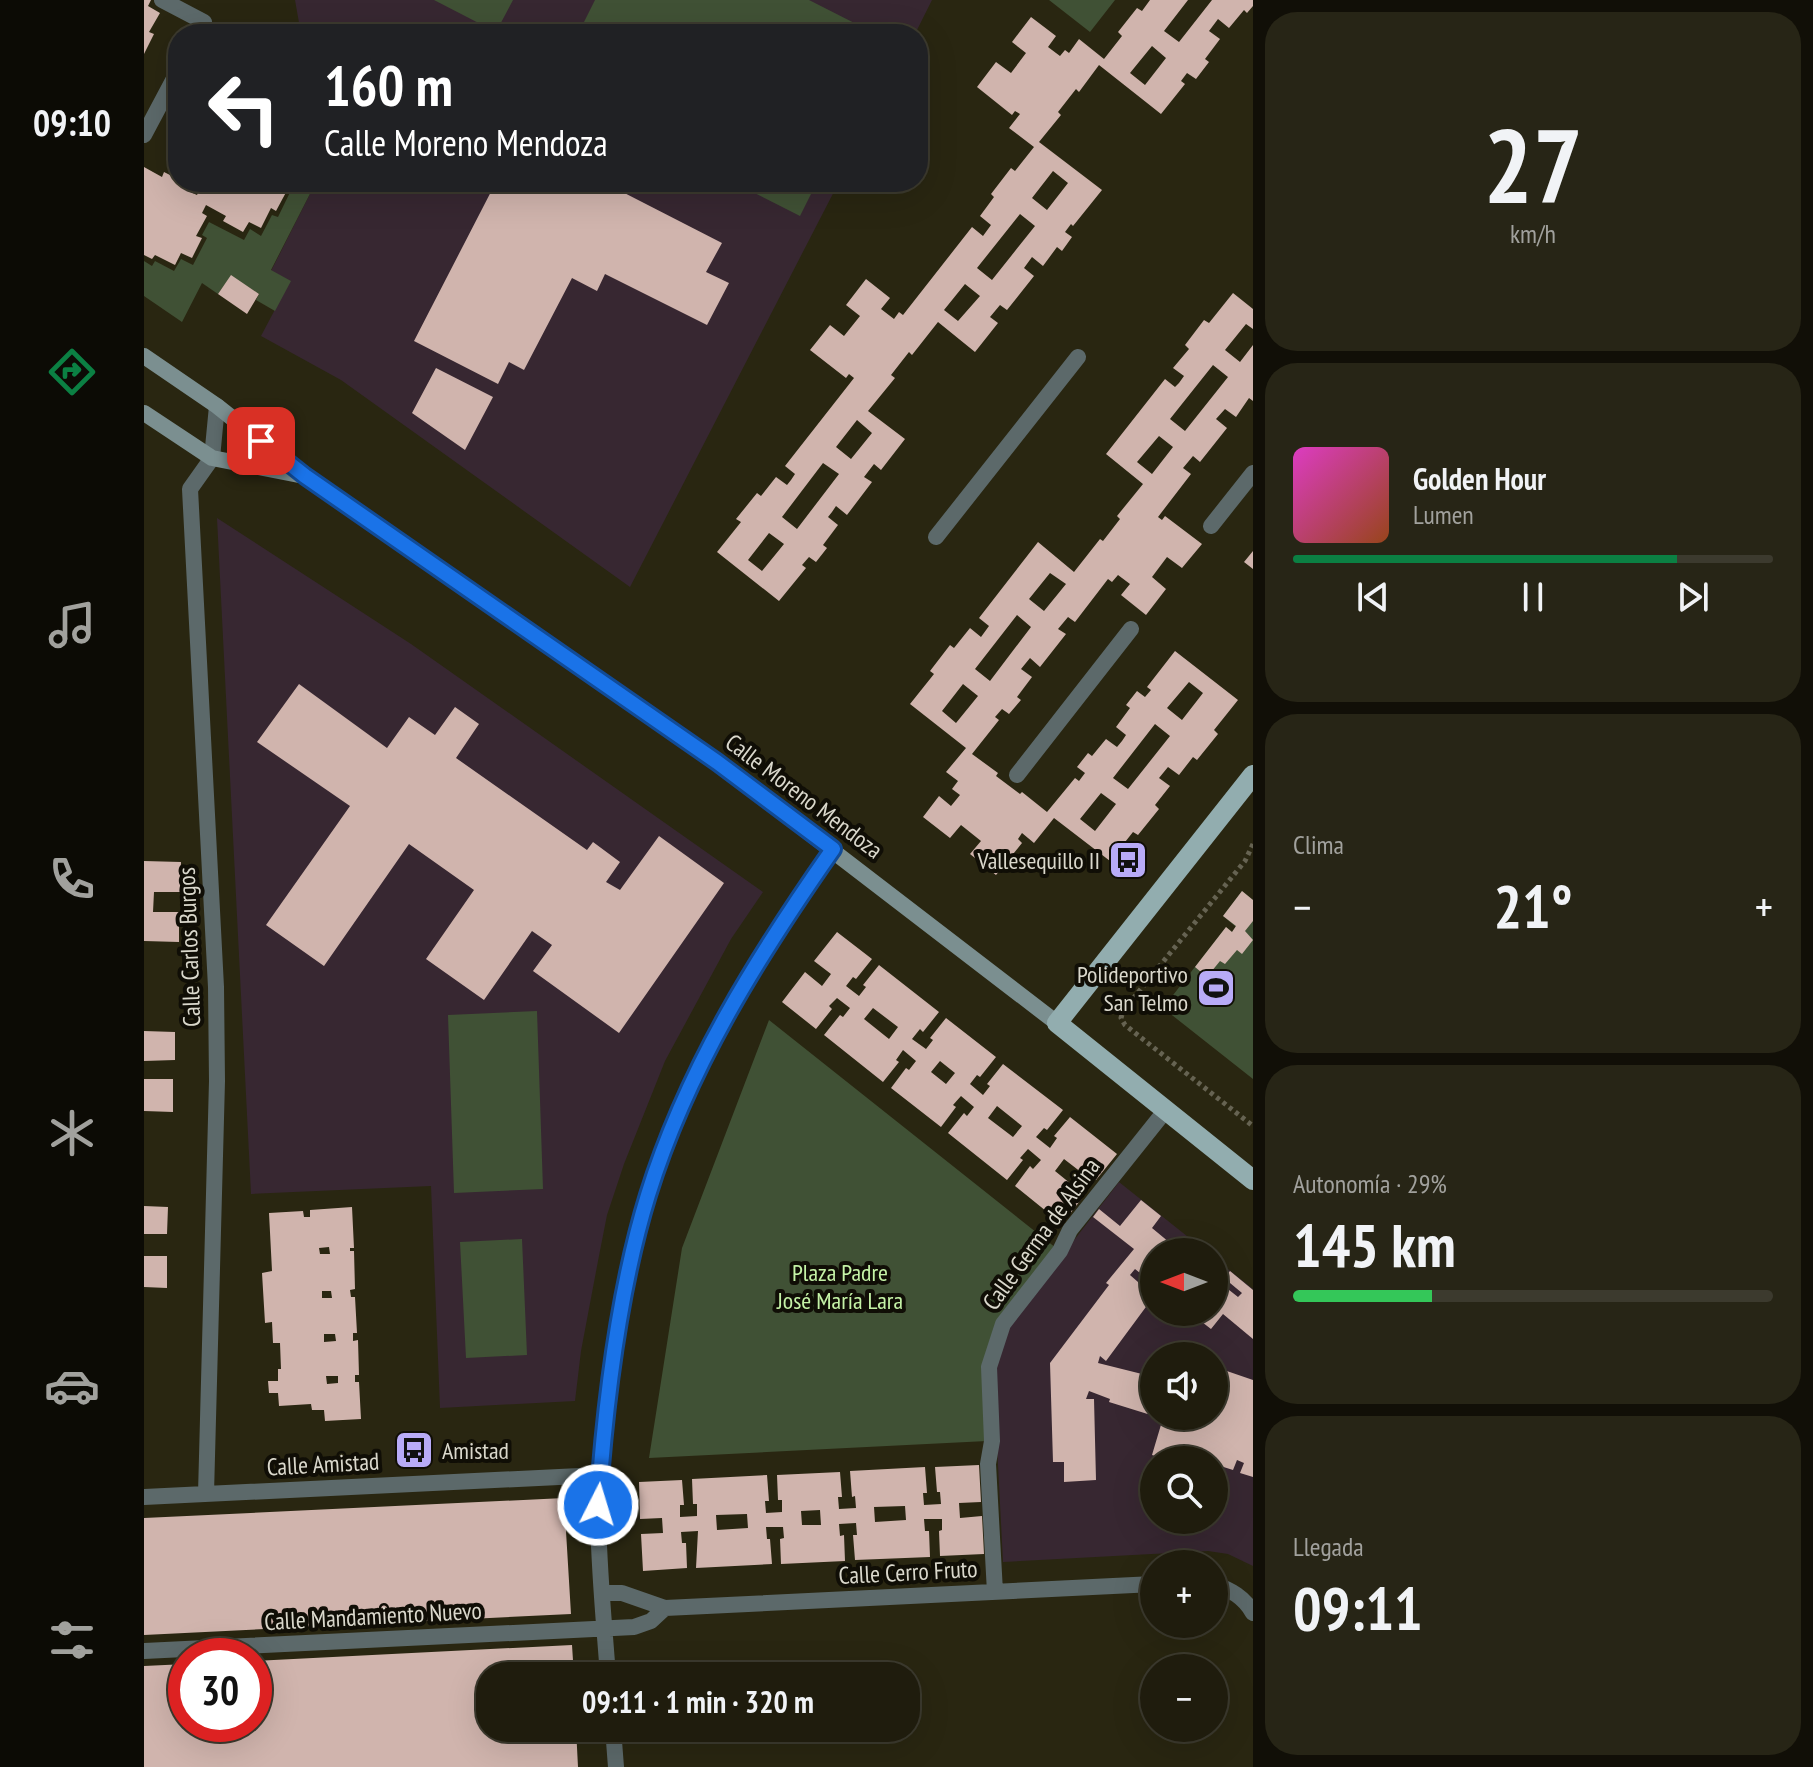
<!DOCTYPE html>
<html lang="es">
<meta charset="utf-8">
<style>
body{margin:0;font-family:"PT Sans Narrow",sans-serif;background:#272516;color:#f1f3f6;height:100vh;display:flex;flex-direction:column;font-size:30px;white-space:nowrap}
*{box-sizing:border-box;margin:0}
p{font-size:26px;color:#a1a19d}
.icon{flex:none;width:44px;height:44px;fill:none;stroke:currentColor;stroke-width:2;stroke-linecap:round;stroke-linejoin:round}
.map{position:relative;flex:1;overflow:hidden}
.sheet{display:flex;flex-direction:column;gap:12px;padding:12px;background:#110f07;width:560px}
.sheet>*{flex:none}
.top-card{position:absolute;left:24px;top:24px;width:760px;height:168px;border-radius:32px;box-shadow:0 8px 32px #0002,0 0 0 2px #3c3a2e;background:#202124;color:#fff;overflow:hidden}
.needle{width:52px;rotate:270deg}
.controls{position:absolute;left:996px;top:1238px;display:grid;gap:16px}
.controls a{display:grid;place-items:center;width:88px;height:88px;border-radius:50%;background:#1f1c0d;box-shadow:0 8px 32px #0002,0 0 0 2px #3c3a2e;font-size:40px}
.speed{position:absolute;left:24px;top:1638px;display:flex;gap:16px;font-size:40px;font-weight:700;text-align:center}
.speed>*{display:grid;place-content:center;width:104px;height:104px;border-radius:50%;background:#1f1c0d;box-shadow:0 8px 32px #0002,0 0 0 2px #3c3a2e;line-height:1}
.speed .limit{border:12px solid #d22;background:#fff;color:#111}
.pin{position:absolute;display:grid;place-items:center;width:68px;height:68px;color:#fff;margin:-34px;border-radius:16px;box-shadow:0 4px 12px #0006}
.me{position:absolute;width:88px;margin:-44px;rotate:5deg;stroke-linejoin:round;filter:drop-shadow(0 0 6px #0008)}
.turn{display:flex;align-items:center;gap:28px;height:168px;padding:0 24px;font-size:36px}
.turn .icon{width:104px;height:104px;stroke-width:2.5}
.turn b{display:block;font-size:56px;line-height:68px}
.big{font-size:60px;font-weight:700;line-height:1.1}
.sheet .card{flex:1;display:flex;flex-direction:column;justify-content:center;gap:12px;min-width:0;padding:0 28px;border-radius:32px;background:#272516}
.sheet .dial{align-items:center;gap:0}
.dial b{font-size:104px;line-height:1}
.song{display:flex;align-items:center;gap:24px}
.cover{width:96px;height:96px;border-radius:12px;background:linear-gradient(135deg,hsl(310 70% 55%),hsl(20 70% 35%))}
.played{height:8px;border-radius:4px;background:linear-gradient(90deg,#0b8043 80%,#3c3a2e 80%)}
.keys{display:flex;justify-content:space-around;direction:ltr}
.heat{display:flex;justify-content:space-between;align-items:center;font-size:44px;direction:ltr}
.charge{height:12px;border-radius:6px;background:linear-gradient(90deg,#34c759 29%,#3c3a2e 0)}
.trip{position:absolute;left:332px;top:1662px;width:444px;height:80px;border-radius:32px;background:#1f1c0d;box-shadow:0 8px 32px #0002,0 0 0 2px #3c3a2e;font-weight:700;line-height:80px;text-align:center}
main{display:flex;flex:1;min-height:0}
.tabs{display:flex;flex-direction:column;width:144px;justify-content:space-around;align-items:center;background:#0c0b05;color:#a1a19d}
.tabs .icon{width:56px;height:56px}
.tabs .active{color:#0b8043}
.tabs b{font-size:36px;color:#f1f3f6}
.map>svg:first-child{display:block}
.education{fill:#372731;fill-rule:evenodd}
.green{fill:#405135}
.building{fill:#d0b4ad;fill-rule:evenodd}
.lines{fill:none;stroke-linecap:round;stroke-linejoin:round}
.path{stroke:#666352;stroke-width:5;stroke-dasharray:4 4;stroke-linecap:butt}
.street{stroke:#5c696a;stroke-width:16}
.secondary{stroke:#7b8f90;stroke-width:16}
.primary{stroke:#92adaf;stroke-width:20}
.route-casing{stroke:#114b97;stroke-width:20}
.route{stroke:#1a73e8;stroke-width:14}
.labels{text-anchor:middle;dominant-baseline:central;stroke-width:8;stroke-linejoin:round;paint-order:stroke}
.street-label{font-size:24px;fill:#dad8cc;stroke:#100e06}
.poi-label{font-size:24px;fill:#dad8cc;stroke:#100e06;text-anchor:end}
.park-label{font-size:24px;fill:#c5f3a7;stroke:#100e06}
</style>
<main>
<nav class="tabs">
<b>09:10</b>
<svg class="icon active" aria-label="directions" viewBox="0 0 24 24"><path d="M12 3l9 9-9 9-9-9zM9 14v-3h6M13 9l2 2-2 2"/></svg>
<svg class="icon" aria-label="music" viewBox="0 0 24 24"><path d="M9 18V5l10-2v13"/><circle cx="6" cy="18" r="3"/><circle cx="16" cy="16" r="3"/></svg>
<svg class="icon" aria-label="phone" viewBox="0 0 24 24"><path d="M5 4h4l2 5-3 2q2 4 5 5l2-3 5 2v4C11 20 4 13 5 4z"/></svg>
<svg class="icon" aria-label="climate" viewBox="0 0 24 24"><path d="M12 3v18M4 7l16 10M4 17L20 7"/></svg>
<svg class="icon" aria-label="car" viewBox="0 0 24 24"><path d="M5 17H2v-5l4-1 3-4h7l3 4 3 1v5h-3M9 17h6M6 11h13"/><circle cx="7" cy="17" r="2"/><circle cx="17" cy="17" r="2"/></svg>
<svg class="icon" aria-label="filters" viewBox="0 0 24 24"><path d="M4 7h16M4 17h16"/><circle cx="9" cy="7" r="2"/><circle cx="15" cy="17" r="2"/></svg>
</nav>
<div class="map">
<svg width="1109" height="1767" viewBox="0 0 1109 1767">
<rect width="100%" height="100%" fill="#292611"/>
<path class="education" d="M151,0H788L771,34H157Z
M172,182H695L486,587L197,380L117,336L146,281L127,271Z
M73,518L267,644L619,892L587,939L521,1061L480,1164L463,1215L454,1261L437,1351L431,1401L296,1408L287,1186L107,1194Z
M975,1182L1063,1252H1010V1312H1070V1258L1109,1289V1566L1084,1554L1064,1551L859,1562L849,1368L863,1327ZM1010,1356H1070V1416H1010ZM1010,1460H1070V1520H1010Z"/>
<path class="green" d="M290,0H369L352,32Z
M451,0H665L732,34H434Z
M905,0H971L946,32Z
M151,182H172L127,270L147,281L131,311L112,300L115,294L87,276L74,294L58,283L38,322L0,296V261L8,266L11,261L30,271L37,259L49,265L63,238L58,235L65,222L100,240L106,229L117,236L128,215L134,217Z
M589,182H673L656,216Z
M1098,891L1109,900V1079L1019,1008L1082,927L1088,932L1092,927L1079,916Z
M393,1011L399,1189L310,1193L304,1015Z
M625,1020L912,1248L853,1323L843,1441L505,1458L538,1248Z
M378,1239L383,1355L322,1358L316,1242Z"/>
<path class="building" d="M0,0H7L4,6L16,13L5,32L10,34L0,54Z
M1006,0H1044L1020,31L1035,42L1068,0H1109V6L1103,13L1100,10L1085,28L1074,19L1065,31L1076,39L1061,59L1065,62L1052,79L1043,73L1037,81L1041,84L1017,114L955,65L935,92L932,89L914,112L917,115L895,142L958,190L929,226L927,224L921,232L928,237L918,251L913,247L899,266L888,257L880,268L890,276L863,310L856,305L846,317L854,323L831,352L794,322L768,355L765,352L747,375L751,378L724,411L761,439L737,470L730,464L720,477L728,482L703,515L692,506L688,512L684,517L694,525L679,545L683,548L672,562L665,557L658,565L662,568L635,601L573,552L597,522L592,519L613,493L617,496L632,477L643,485L647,480L651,474L641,466L710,378L705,374L702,378L666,350L686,325L700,336L716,316L702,305L722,279L746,298L737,309L750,319L755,312L759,315L828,227L839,236L847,225L836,216L850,197L847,194L867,168L871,171L890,147L865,128L876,114L871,111L868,115L833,87L852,62L867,73L882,53L868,42L887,17L912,36L904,47L916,56L921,50L925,53L935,39L960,59L978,36L974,32L993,8L998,11ZM1008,46L1022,58L1001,85L986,73ZM909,171L924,183L903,210L888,198ZM876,214L891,226L848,280L833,268ZM821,284L836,296L814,321L800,310ZM713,420L728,433L707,459L692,447ZM679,463L695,474L653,529L638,517ZM625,533L640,544L618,571L604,560Z
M0,167L18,177L20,172L34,179V182L47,186L44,191L53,195L59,182L147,183L132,211L127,208L117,228L105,222L99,232L79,221L82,216L62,205L58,213L63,216L52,236L58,238L48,258L37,253L31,265L11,255L8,259L0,255Z
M352,182H459L578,243L562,272L585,283L563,325L461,274L453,291L428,278L380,370L365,362L354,384L270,341Z
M87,275L115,294L103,314L74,294Z
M1089,293L1109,309V329L1102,324L1081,350L1096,362L1109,345V401L1105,398L1092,417L1081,409L1072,419L1083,428L1056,462L1049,456L1039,468L1047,474L1014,517L1018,520L1021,516L1058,544L1038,568L1023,557L1008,577L1022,589L1002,615L977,595L986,584L974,575L968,582L964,579L931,622L924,617L914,629L922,634L896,667L886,658L877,669L888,677L873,697L877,700L865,714L858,709L851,717L855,720L828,754L854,773L852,776L876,794L878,792L903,812L931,778L935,781L941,773L933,767L944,753L948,756L962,739L973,747L978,741L982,735L972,727L986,708L982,705L993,691L1001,697L1007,690L1003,687L1031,651L1094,700L1070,730L1074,734L1053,760L1049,757L1035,775L1024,767L1015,778L1026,786L1011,805L1015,809L994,835L989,832L966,861L910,818L890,843L878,833L874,839L878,843L852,875L826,854L837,841L817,825L806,838L779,817L795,796L807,806L816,795L808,789L814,781L802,772L822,748L766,704L790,674L786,671L806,645L810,648L826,628L837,637L845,626L835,618L894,542L930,572L956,539L959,541L976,519L973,516L999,484L962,454L1021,379L1031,387L1035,383L1040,376L1029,368L1045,349L1041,345L1060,320L1065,323ZM1069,365L1084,377L1041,431L1026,419ZM1015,436L1029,447L1008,474L993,462ZM906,573L922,584L900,611L885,599ZM873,615L887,627L846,681L831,669ZM1045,682L1059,693L1038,720L1023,708ZM819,684L834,696L812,723L798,711ZM1011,724L1026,736L984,789L969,778ZM957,793L972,804L951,831L936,819Z
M292,368L349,397L321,450L268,413Z
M1109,551V569L1100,562Z
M155,684L243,748L265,717L291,735L311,707L335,724L312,758L443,850L449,842L476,862L462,882L476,890L515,836L580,883L475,1033L389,971L408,945L388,931L340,1000L282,959L330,890L265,844L180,966L122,925L206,806L113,742Z
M0,861L37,862L36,892H10L9,912H35V942L0,941Z
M1098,891L1109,900V921L1101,931L1109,940L1098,954L1093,950L1081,964L1076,961L1063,977L1051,967L1082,927L1088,932L1092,926L1079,916Z
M693,932L728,959L712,979L709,977L702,986L715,996L722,987L719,985L735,965L795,1012L779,1032L776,1029L768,1039L782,1049L789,1040L786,1038L802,1018L852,1057L836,1077L833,1075L826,1084L839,1095L846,1086L843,1084L859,1064L919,1110L903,1130L900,1128L892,1137L906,1148L913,1138L910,1136L926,1117L973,1154L952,1180L944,1174L942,1176L920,1159L911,1171L932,1188L930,1191L939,1197L918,1224L871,1186L886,1166L889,1169L897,1160L884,1149L876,1158L879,1160L863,1180L804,1133L820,1113L823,1116L830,1107L817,1096L809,1105L812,1107L797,1127L747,1088L762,1068L765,1070L772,1061L759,1050L752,1060L755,1062L739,1082L680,1035L696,1015L699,1017L706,1008L693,998L685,1006L688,1009L672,1029L638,1002L661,972L678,986L687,974L670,961ZM729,1008L754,1027L745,1039L720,1019ZM796,1061L811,1073L802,1084L787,1072ZM853,1106L878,1126L869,1137L844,1118Z
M0,1031L31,1032V1060L0,1061Z
M0,1079H29V1112L0,1111Z
M997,1200L1017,1216L1008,1228L1037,1252H1010V1284L991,1269L986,1275L1010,1296L962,1361L956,1356L954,1363L1010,1377V1416L965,1402L966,1399L945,1391L942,1399H950L952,1480L920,1482V1462H909L906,1363L965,1285L962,1283L990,1249L949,1217L955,1209L976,1226Z
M0,1206L24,1207L23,1234H0Z
M208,1207L210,1248H206V1251H210L211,1289L206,1290L207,1297H211L213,1333H209V1341L214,1340L215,1375H211V1382H215L217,1419L181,1421L180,1410H168L167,1404L135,1406L134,1393H125L124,1381H134V1369H137L136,1343H129L128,1322L121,1323L118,1273L128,1271L125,1213L159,1211L160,1217H166V1210ZM185,1247L186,1254H176L175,1248ZM178,1291H187L188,1298H178ZM180,1334H191L192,1341L180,1342ZM182,1376H194V1383L183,1384Z
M0,1256H23V1288L0,1287Z
M1086,1271L1109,1290V1339L1079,1314L1067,1329L1045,1312H1070V1278L1094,1297L1098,1293L1080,1278Z
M1041,1347L1067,1355V1356H1038Z
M1077,1369L1109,1380V1477L1096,1473L1100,1463L1093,1460L1089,1470L1070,1464V1460L1049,1458L1052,1447L1045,1446L1041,1460H1024L1008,1455L1019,1418L1014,1416H1070V1378L1073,1379Z
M835,1465L837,1502L815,1503L816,1518L838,1516L840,1554L796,1556L795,1531L798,1530V1519H780L781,1531H785L786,1557L711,1560L709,1535H713L712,1523L695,1524L696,1536L700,1535L701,1561L637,1564L636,1539L640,1538L639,1527H622L623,1539H626L628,1564L552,1568L554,1531L537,1532L538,1543H542L543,1568L499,1571L497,1534L519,1533L518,1518L496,1519L495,1482L538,1480L540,1505H536V1517L553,1516V1504H549L548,1479L623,1475L625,1501H621L622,1513L638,1512V1500H634L633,1475L696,1472L698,1497H694L695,1509L712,1508L711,1496L708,1497L706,1471L781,1467L783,1493H779L780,1505L797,1504L796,1492H793L791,1467ZM761,1506L762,1520L731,1522L730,1507ZM676,1510L677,1525H658L657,1511ZM603,1514L604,1528L573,1530L572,1515Z
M420,1498L427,1614L0,1635V1518Z
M428,1645L430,1676H346V1728H432L434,1767H0V1666L42,1664V1724H110V1661Z"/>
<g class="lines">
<path class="path" d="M1109,844L1101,861L979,1011L977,1018L981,1025L1109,1126"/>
<path class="street" d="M18,0L60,22L54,34
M0,135L34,71
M1067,526L1109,473
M792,537L934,357
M873,775L987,629
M62,1494L73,1081L72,987L46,489L68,458L73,406
M0,1497L456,1475
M1070,1584C1087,1590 1100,1597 1109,1613
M851,1592L844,1464L848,1441L845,1367L859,1324L916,1251L926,1230L1021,1111
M458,1593H478L521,1608L1010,1584
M0,1651L490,1627L507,1621L521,1608
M464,1676C460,1620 454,1563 454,1506C454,1468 462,1430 466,1392C474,1326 484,1259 504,1195C543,1069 614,956 689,849
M469,1728L472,1767"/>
<path class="secondary" d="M0,356L73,406L161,476L573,762L913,1023
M0,413L68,458L160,476"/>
<path class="primary" d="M1109,775L913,1023L1109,1180"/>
</g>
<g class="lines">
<g class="route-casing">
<path id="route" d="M117,441L161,476L573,762L689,849C614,956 543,1069 504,1195C474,1292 461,1404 454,1505"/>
</g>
<use href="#route" class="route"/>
</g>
<defs>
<g id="bus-square" transform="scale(2)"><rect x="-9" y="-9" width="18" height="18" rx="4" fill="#b8abf7" stroke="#100e06"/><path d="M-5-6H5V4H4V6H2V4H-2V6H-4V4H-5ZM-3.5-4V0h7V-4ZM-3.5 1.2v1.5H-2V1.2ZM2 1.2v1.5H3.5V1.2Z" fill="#111"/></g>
<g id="stadium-square" transform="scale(2)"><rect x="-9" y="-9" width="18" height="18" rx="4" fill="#b8abf7" stroke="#100e06"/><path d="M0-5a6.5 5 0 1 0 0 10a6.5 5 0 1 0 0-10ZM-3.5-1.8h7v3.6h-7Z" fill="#111"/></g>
</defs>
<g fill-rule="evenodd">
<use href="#bus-square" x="984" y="860"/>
<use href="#stadium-square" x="1072" y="988"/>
<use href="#bus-square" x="270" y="1450"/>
</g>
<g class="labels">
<g class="street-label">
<text transform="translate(660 796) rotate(37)">Calle Moreno Mendoza</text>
<text transform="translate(45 947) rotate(-92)">Calle Carlos Burgos</text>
<text transform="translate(897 1234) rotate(-54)">Calle Germa de Alsina</text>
<text transform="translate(179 1464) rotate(-3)">Calle Amistad</text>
<text transform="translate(764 1572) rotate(-3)">Calle Cerro Fruto</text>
<text transform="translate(229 1616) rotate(-3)">Calle Mandamiento Nuevo</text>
</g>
<g class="poi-label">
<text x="956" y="860">Vallesequillo II</text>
<text x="1044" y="974">Polideportivo<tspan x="1044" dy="28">San Telmo</tspan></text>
<text x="298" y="1450" text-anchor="start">Amistad</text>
</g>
<g class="park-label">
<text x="696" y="1272">Plaza Padre<tspan x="696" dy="28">José María Lara</tspan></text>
</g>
</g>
</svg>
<div class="controls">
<a><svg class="needle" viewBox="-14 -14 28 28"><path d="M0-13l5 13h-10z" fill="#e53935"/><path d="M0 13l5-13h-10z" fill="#a1a19d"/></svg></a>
<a><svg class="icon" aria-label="sound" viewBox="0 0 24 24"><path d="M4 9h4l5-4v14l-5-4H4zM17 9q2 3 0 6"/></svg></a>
<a><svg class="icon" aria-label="search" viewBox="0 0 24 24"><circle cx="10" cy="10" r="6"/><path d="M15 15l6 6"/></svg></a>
<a>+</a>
<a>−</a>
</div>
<div class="speed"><div class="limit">30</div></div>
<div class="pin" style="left:117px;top:441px;background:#d93025"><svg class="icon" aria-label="arrive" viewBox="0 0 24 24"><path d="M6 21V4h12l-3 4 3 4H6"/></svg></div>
<svg class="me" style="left:454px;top:1505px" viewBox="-20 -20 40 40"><circle r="17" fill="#1a73e8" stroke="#fff" stroke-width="3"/><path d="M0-11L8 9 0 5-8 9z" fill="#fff"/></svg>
<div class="trip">09:11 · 1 min · 320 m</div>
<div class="top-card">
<div class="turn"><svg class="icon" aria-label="left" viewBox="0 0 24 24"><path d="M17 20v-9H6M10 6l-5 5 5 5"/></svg><div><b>160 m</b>Calle Moreno Mendoza</div></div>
</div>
</div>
<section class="sheet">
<div class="card dial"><b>27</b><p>km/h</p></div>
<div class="card">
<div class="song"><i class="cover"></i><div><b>Golden Hour</b><p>Lumen</p></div></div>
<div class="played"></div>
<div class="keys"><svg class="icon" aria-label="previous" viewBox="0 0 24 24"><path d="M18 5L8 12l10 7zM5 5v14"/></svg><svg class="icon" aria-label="pause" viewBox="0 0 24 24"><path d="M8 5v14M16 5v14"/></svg><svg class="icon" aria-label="next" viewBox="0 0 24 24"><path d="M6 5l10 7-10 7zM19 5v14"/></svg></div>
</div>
<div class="card"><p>Clima</p>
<div class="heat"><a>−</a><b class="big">21°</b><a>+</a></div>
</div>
<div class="card"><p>Autonomía · 29%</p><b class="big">145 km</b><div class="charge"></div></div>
<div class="card"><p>Llegada</p><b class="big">09:11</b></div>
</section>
</main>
